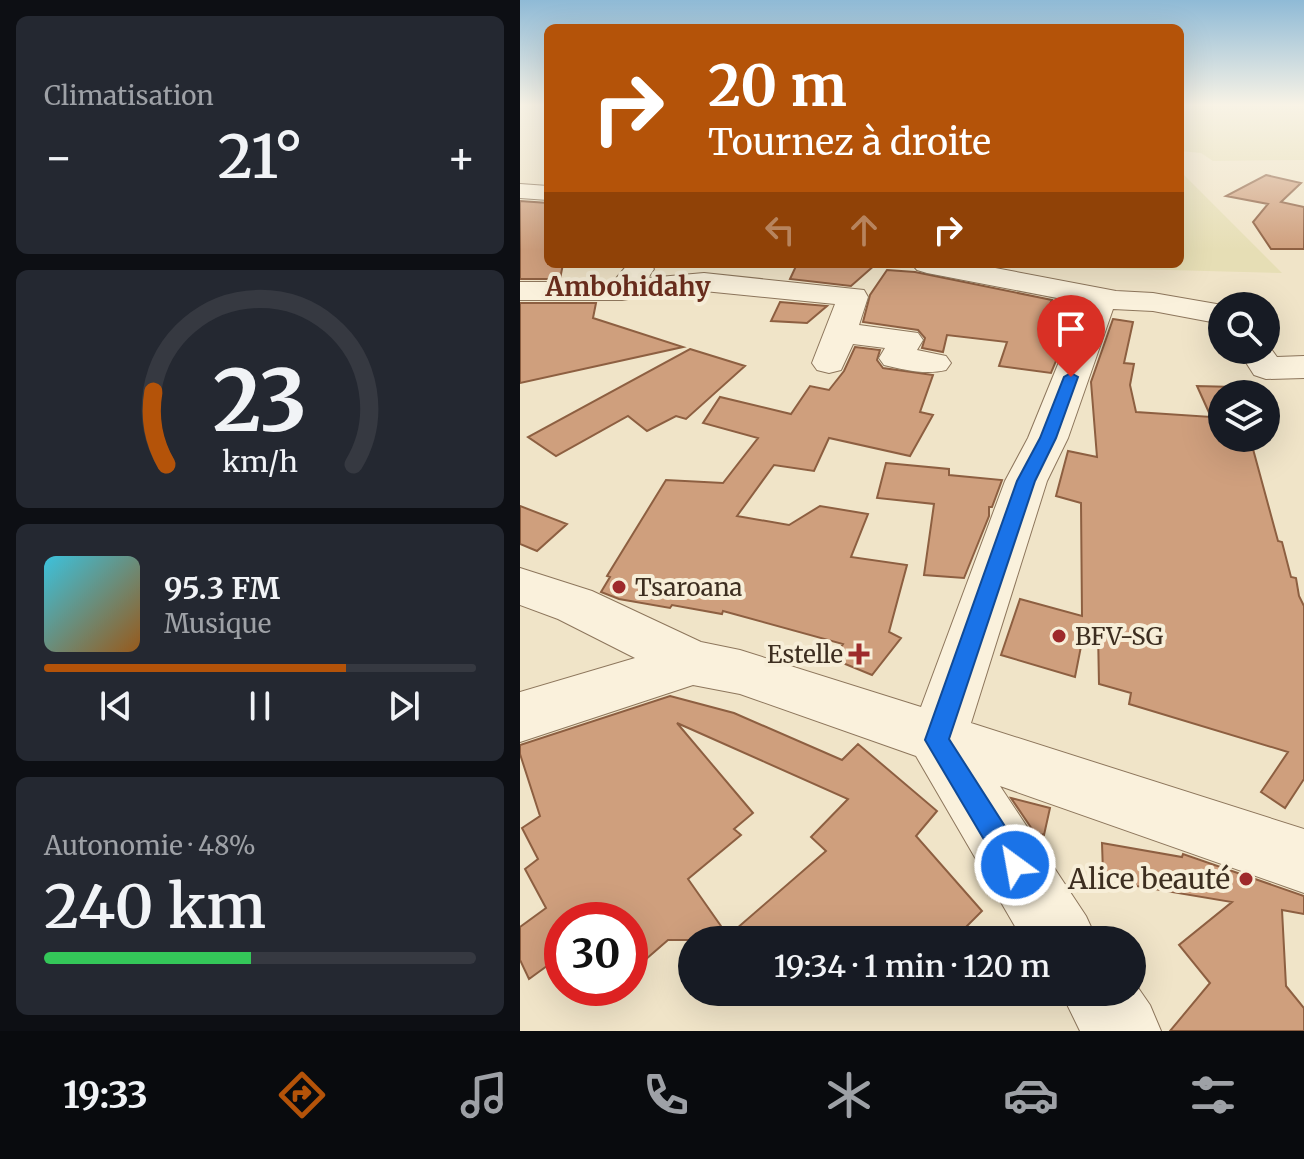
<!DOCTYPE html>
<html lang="fr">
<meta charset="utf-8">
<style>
body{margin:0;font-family:Merriweather,serif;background:#242831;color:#f1f3f6;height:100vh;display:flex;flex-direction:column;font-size:30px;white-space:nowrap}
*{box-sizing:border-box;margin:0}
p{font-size:26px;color:#9ea1a6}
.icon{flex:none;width:44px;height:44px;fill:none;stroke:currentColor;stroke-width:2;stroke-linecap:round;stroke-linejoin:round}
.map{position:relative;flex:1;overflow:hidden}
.drawer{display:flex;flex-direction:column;gap:16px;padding:16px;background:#0d0f14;width:520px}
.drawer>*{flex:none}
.hud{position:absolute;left:24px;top:24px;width:640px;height:244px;border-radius:12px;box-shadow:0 8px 32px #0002;background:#b45309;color:#fff;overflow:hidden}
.controls{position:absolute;left:688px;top:292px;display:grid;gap:16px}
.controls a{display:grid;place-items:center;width:72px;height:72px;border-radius:50%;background:#171b24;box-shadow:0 8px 32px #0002;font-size:40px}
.speed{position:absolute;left:24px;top:902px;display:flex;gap:16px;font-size:40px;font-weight:700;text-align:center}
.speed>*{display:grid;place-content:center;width:104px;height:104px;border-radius:50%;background:#171b24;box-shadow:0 8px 32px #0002;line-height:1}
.speed .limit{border:12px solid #d22;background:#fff;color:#111}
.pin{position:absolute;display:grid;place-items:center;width:68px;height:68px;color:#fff;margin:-82px -34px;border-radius:50% 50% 50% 0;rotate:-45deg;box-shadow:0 0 8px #0007}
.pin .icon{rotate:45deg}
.me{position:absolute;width:88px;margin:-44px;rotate:328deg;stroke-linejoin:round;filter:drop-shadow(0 0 6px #0008)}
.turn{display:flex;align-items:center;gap:28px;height:168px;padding:0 32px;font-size:36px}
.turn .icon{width:104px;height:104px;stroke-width:2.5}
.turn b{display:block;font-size:56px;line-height:68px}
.lanes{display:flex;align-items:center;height:76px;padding:0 32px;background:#0003;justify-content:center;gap:40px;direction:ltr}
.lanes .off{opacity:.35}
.big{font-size:60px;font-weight:600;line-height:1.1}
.drawer .tile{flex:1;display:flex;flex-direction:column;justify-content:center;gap:12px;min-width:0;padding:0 28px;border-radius:12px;background:#242831}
.drawer .dial{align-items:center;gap:0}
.dial svg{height:208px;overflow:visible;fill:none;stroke:#363941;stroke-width:7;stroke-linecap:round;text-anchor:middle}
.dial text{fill:#f1f3f6;stroke:none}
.song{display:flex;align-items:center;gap:24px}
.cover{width:96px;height:96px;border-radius:12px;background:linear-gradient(135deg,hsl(190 70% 55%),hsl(30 70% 35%))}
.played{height:8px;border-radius:4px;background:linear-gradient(90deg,#b45309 70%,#363941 70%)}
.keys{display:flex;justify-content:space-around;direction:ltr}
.heat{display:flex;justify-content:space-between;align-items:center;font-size:44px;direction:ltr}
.charge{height:12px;border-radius:6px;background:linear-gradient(90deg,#34c759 48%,#363941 0)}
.trip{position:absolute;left:158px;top:926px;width:468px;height:80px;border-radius:40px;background:#171b24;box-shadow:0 8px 32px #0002;font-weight:600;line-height:80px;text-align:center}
.tabs{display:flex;height:128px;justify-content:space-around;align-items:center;background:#090b0e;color:#9ea1a6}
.tabs .icon{width:56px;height:56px}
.tabs .on{color:#b45309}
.tabs b{font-size:36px;color:#f1f3f6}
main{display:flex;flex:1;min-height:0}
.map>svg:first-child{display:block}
.farmland{fill:#e6deb5}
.building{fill:#cf9f7d;stroke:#8d5f41;stroke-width:2;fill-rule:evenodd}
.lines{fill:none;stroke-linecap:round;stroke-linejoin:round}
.minor-casing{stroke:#8d765c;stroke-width:2}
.minor{fill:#faf1dc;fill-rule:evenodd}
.route{fill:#1a73e8;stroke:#114b97;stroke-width:2}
.poi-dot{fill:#9e2a2b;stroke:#f7eed8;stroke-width:3}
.labels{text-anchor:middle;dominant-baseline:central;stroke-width:8;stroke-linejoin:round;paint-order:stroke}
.poi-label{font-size:24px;fill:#3d2e20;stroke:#f7eed8;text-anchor:start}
.far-district-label{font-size:26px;font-weight:bold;fill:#6b2e1e;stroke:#f7eed8}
.near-poi-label{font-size:28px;fill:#3d2e20;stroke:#f7eed8;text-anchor:end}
</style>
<main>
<section class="drawer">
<div class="tile"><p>Climatisation</p>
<div class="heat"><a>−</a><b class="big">21°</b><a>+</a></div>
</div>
<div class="tile dial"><svg viewBox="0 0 100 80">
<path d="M14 69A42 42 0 1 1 86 69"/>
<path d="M14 69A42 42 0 0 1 9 41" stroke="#b45309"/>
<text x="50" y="56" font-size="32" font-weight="700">23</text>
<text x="50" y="72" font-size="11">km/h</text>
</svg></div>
<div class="tile">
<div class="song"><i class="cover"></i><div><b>95.3 FM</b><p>Musique</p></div></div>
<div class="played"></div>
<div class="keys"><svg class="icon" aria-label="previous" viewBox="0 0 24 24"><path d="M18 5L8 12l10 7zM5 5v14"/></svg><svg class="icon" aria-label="pause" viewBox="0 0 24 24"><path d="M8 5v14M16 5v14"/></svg><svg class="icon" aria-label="next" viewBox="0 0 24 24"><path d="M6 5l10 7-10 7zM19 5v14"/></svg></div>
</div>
<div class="tile"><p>Autonomie · 48%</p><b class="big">240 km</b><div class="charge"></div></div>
</section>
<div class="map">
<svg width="784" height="1031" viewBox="0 0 784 1031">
<rect width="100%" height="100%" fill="#f0e4c8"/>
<path class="farmland" d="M660,105H784V160L693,161L681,153L660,151Z
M660,171L762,273L574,268L565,264H660Z"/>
<path class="building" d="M746,175L781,183L761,202L784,207V249H751L733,222L748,204L706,196Z
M0,201L28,203V264H43L40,279H0Z
M277,264H356L331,286L270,279Z
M367,270L395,272L532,300L528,308L553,311L556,313L531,373L479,366L487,342L427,335L423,352L402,348L405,338L398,330L343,322L350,295Z
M260,302L307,306L287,323L251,321Z
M0,303H76L73,318L163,347L0,383Z
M593,319L613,322L604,363L614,364L610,385L616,412L691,417L677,386L715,387L717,394H702V438H730L758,541L762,542L771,577L776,578L779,596L784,606V779L765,808L741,792L768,752L609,704L611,693L579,684L578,632L564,631L555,677L481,655L500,599L562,616L561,503L536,496L548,451L577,457L571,382Z
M335,347L360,350L357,360L363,368L413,375L400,412L413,415L390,456L309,438L294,471L254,465L217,516L269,525L300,506L348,514L331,557L387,565L369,632L381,638L352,675L313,659L323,644L203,611L202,614L152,605L150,608L99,599L81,592L90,577L87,576L146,480L203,483L238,438L183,423L200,397L271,414L290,386L309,390L324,371Z
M170,349L225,366L166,419L156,416L127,431L108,416L36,456L8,437Z
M366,463L429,469V475L482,480L472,507H469V516L444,578L404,575L414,504L357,498Z
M0,506L47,524L17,551L0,544Z
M150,696L214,713L322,760L338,744L417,811L396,836L462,911L433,940H148L110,973V920H42V955L9,979L0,960V927L26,908L5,869L18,859L2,828L20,816L0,754V745ZM157,723L328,799L291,837L306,851L208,936L168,879L221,835L214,829L233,813Z
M491,798L530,808L524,835L514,832Z
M582,843L662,857L663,854L784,896V914L762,910L766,986L784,1008V1031H650L690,983L659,945L712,902L616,886V878L583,873Z"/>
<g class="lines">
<g class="minor-casing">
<path id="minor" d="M0,184L28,186V200L0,198Z
M108,264H130L134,269L128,278L184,273L344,290L348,297L339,325L398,333L403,340L397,350L426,356L431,363L426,370C406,375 384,370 364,365L359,358L365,348L333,344L321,370L309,373L297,370L292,363L315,304L184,291L151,292L102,300H0V282H93Z
M392,264H454L596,291L633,293L708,306H702V324L633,311L593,309L548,438L527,481L451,723L784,829V893L480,786L566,916L577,940H503L396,756L220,694L173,685L0,742V692L115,658L38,619L0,605V568L72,591L181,642L220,650L401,707L485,481L508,438L563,303L407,273L397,270Z
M746,342L757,357L784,356V378L746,379L734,375L718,350H746Z
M612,979L630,1005L641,1031H560L541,992H612Z"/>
</g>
<use href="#minor" class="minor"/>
</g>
<linearGradient id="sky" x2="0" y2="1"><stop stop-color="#8fbad6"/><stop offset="0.42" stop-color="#f8f3e6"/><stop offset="1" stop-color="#f8f3e6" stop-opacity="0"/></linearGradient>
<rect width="784" height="250" fill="url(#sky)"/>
<path class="route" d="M551,373L558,377L536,438L515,481L429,739L504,856L508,865L504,875L495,879L485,875L405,740L497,481L520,438L544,377Z"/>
<g class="poi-dot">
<circle cx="99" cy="587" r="8"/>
<circle cx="539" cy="636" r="8"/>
<path d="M335 642h8v8h8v8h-8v8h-8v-8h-8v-8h8z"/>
<circle cx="726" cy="879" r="8"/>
</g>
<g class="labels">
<g class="poi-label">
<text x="115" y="587">Tsaroana</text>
<text x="555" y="636">BFV-SG</text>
<text x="323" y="654" text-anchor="end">Estelle</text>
</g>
<g class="far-district-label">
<text x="108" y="286">Ambohidahy</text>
</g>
<g class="near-poi-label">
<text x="710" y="879">Alice beauté</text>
</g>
</g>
</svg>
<div class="controls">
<a><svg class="icon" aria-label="search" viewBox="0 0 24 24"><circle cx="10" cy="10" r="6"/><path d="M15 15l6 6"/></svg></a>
<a><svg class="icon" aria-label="layers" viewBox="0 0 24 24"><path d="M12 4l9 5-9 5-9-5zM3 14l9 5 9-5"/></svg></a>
</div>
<div class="speed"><div class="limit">30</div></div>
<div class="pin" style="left:551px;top:377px;background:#d93025"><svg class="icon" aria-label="arrive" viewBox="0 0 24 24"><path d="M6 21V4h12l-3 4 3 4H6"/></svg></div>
<svg class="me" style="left:495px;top:865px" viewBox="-20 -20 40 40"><circle r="17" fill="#1a73e8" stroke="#fff" stroke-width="3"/><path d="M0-11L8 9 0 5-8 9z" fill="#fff"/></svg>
<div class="trip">19:34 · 1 min · 120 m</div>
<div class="hud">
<div class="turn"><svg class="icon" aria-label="right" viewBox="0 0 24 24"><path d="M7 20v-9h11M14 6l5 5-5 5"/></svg><div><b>20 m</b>Tournez à droite</div></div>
<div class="lanes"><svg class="icon off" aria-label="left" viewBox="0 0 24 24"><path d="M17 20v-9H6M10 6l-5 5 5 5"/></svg><svg class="icon off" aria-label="ahead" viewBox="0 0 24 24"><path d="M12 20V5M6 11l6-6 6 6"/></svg><svg class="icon" aria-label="right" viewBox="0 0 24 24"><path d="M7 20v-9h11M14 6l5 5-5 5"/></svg></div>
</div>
</div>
</main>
<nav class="tabs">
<b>19:33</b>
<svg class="icon on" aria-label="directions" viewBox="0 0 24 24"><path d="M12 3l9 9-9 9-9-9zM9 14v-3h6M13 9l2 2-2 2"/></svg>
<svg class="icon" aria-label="music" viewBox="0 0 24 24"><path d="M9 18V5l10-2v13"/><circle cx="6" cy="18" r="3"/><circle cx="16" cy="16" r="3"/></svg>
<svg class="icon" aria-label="phone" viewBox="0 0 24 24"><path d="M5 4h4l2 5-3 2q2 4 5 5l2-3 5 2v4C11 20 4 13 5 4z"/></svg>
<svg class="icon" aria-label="climate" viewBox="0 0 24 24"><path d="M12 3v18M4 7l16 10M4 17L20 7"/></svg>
<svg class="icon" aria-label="car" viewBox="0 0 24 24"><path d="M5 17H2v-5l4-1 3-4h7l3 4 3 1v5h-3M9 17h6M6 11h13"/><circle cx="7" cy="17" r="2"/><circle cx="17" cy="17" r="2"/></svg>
<svg class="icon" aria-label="filters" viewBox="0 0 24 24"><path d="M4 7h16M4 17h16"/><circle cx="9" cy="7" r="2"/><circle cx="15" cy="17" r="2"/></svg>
</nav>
